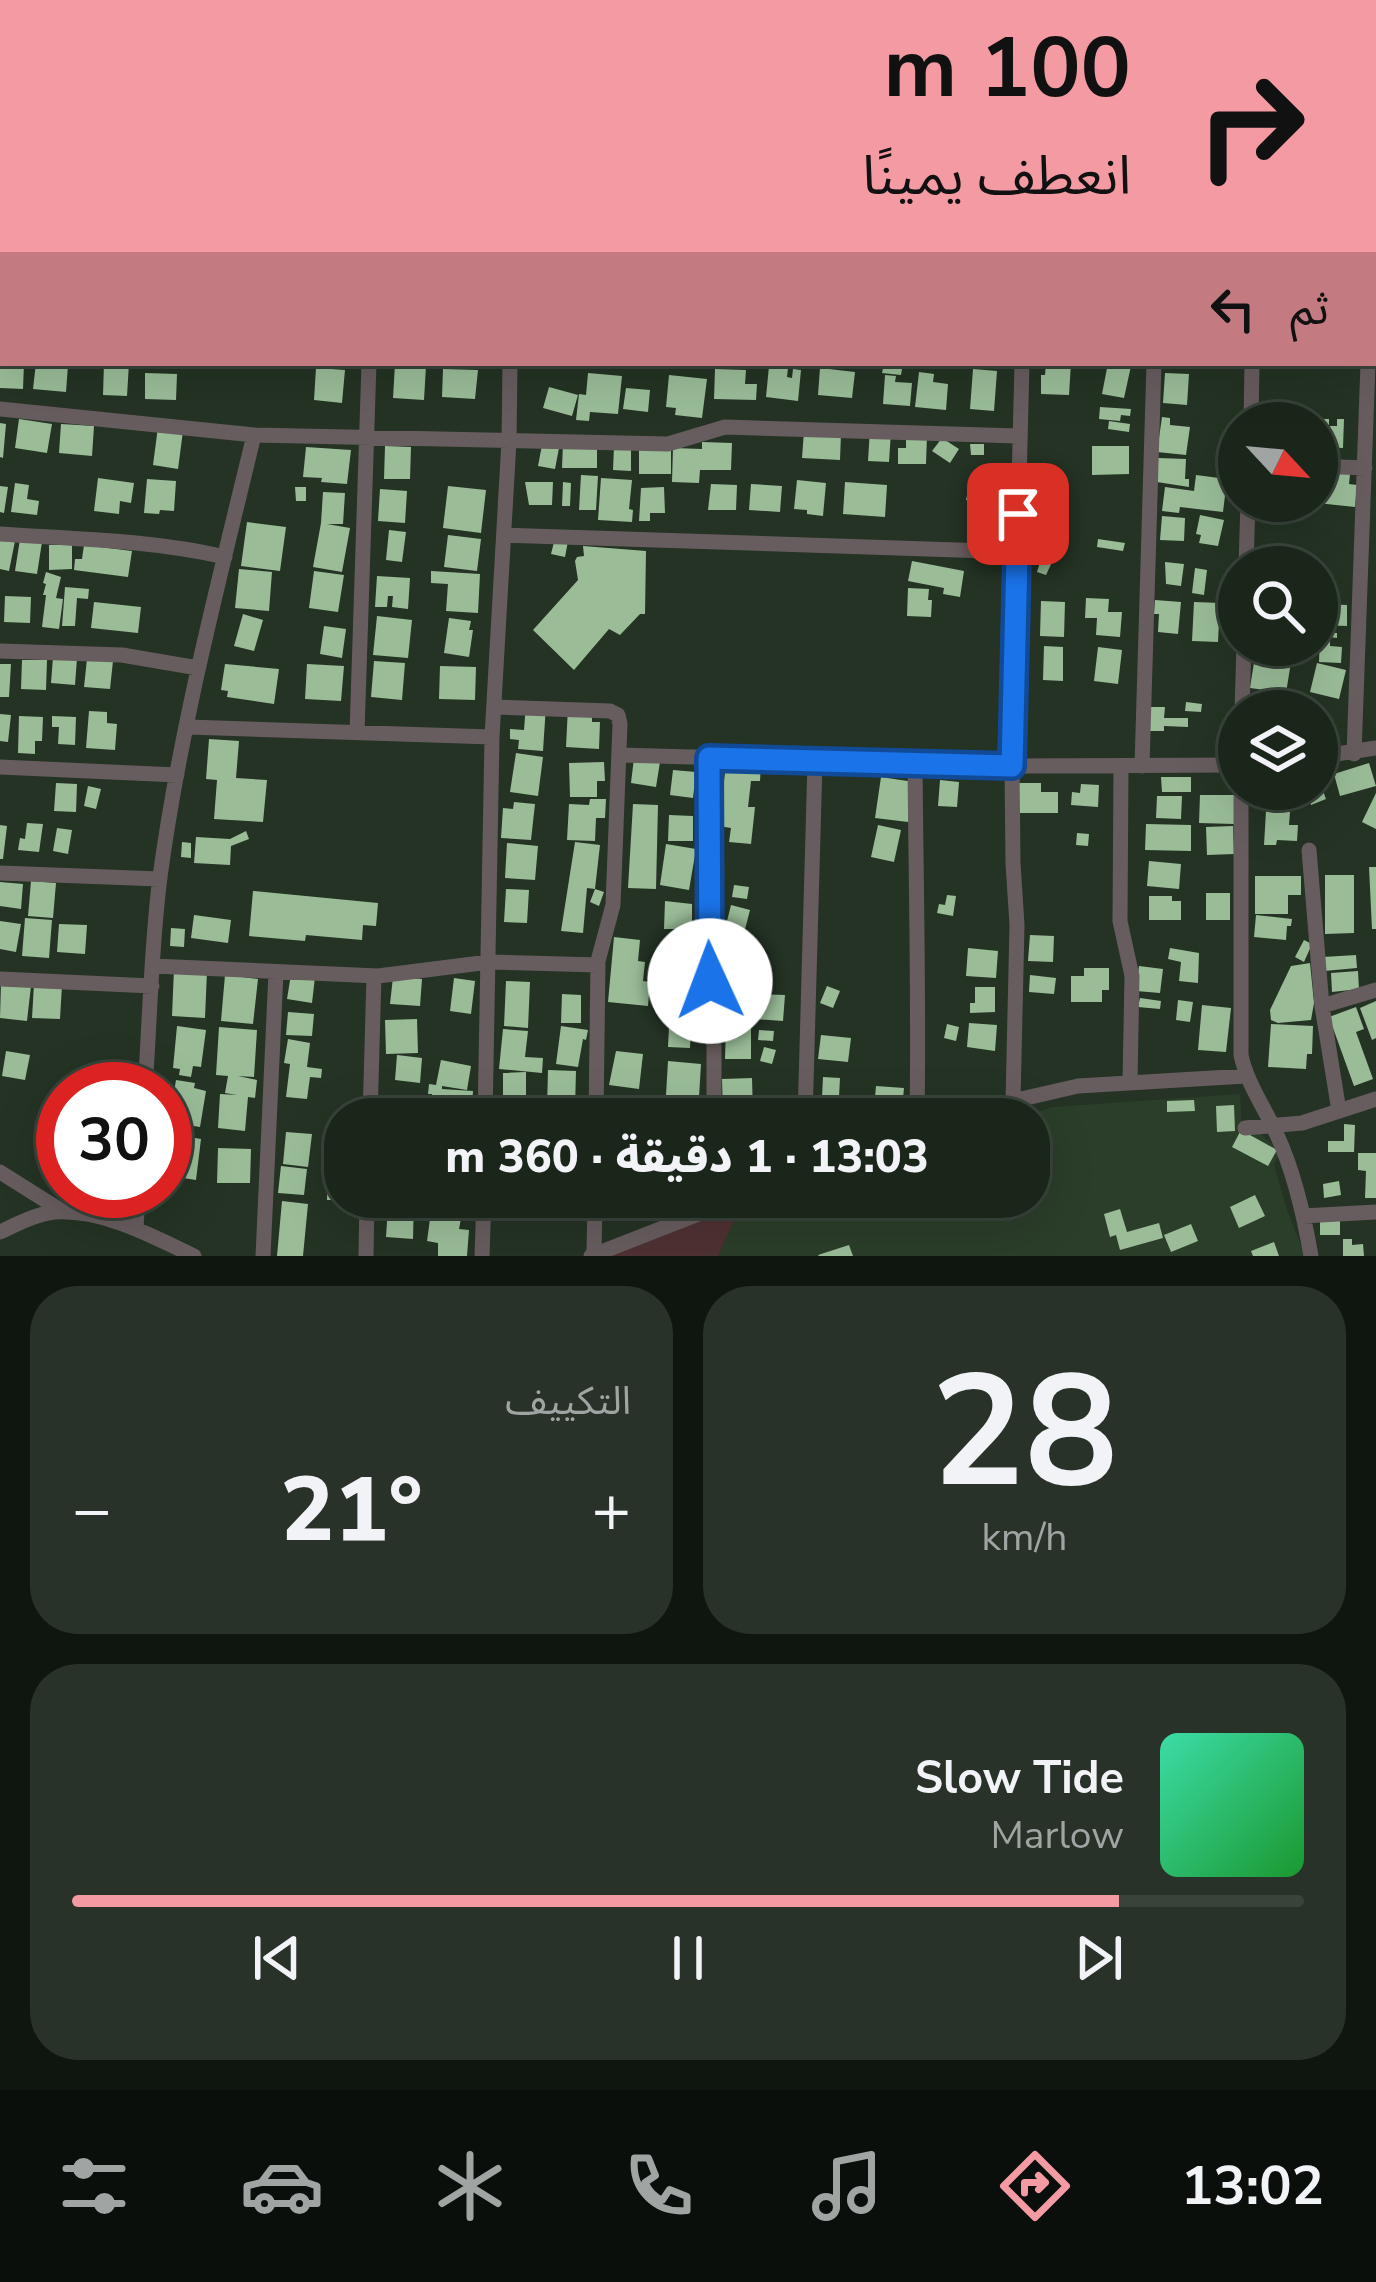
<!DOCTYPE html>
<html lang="ar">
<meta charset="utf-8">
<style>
body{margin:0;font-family:"Nunito Sans","Noto Sans Arabic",sans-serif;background:#283228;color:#f1f3f6;direction:rtl;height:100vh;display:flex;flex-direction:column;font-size:45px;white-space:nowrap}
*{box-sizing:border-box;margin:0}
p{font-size:39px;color:#a0a5a3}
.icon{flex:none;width:66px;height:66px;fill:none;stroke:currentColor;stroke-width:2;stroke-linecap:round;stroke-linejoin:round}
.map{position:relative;height:1256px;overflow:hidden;direction:ltr}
.side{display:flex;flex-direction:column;gap:30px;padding:30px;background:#0f150f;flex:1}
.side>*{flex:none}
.banner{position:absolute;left:0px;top:0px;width:1377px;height:366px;box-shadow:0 12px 48px #0002,0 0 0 3px #39433a;direction:rtl;background:#f49aa2;color:#111;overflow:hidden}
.needle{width:78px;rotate:116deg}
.fabs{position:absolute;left:1218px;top:402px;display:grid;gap:24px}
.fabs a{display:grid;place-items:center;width:120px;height:120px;border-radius:50%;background:#1b261b;box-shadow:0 12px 48px #0002,0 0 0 3px #39433a;font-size:60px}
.speed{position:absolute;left:36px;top:1062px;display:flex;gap:24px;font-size:60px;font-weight:700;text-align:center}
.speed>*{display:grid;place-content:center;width:156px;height:156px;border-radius:50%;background:#1b261b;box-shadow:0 12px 48px #0002,0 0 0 3px #39433a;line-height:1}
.speed .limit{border:18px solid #d22;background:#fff;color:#111}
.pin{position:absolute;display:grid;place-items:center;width:102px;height:102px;color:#fff;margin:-51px;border-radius:24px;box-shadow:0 6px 18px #0006}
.me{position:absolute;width:132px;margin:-66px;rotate:358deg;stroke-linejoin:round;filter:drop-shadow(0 0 9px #0008)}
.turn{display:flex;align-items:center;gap:42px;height:252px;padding:0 48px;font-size:54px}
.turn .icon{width:156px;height:156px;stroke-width:2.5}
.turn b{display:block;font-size:84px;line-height:102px}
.then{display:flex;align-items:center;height:114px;padding:0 48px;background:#0003;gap:24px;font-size:45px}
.big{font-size:90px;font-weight:800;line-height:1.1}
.side .widget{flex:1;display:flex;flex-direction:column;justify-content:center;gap:18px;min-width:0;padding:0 42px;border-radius:48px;background:#283228}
.side .dial{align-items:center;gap:0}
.dial b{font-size:156px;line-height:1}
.song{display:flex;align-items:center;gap:36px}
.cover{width:144px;height:144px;border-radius:18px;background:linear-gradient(135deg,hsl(160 70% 55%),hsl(130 70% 35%))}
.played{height:12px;border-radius:6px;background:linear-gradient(90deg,#f49aa2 85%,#39433a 85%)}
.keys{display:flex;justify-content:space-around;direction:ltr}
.heat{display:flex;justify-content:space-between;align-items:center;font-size:66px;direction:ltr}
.side .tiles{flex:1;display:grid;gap:30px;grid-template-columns:1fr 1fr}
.widget:last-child{grid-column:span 2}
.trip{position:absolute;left:324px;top:1098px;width:726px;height:120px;border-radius:48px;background:#1b261b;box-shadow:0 12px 48px #0002,0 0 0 3px #39433a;font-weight:800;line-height:120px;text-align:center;direction:rtl}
.tab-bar{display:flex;height:192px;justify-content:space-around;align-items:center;background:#0b0f0b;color:#a0a5a3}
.tab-bar .icon{width:84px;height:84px}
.tab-bar .current{color:#f49aa2}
.tab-bar b{font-size:54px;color:#f1f3f6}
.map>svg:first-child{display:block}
.built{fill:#2b3e2a}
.green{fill:#4f3133}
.building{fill:#9abd98}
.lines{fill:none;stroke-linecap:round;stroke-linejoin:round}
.minor{stroke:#685d5e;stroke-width:15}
.route-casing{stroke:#114b97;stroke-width:30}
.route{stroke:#1a73e8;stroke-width:21}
</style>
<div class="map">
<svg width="1376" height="1256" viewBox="0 0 1376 1256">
<rect width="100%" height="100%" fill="#243324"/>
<path class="built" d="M104,0H682L670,3H104Z
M1240,1094L1242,1127L1258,1132L1272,1144L1279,1156L1274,1165L1286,1207L1305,1256H718L735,1218L796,1197H1029V1119H1019L1052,1107Z"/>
<path class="green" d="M735,1199V1218L718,1256H591Z"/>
<path class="building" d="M0,363H24L23,389L0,388Z
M36,363L68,365L66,392L33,389Z
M104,363H129L127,396L103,395Z
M884,363H903L901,375L882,373Z
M1046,363H1071L1069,395L1041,394V375H1045Z
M1108,363L1131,366L1124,398L1102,394Z
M1314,363H1355V369L1314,367Z
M395,364L426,366L424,400L393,398Z
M769,366L788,368L787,377L792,378L793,369L801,370L798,401L766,397Z
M316,368L345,370L342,403L314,400Z
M820,368L855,372L852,398L818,395Z
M443,369L478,370L475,399L442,397Z
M715,369L746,370L745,384H757L756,400L714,399Z
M973,369L997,371L994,411L970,409Z
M919,372L934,374L933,382L948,384L946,410L915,407Z
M145,373L177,374L176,400L145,399Z
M588,373L622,376L618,414L590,412L589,421L576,420L579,394L586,395Z
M1165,373L1189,374L1187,405L1163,403Z
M669,375L707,379L702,418L675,415L676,408L666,407Z
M885,375L896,376L895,382L912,383L910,406L883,404Z
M549,387L578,395L572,416L543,408Z
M626,388L650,390L648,412L623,409Z
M1100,407L1131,409L1130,416L1121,415L1120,421L1099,419Z
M1162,417L1170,418V425L1190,427L1186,455L1157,452Z
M19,419L52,424L47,453L15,448Z
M1318,419H1329V426H1337V419H1344L1343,448L1317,447Z
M1109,421L1130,424L1129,432L1108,429Z
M0,423L6,424L3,458L0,457Z
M61,424L94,426L92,456L59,453Z
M158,427L183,431L178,469L153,465Z
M870,429L891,431L889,462L868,461Z
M804,431L841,433L840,460L802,458Z
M906,435H927L926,464H898V448H906Z
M942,438L959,449L950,463L932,451Z
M702,442L732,443L731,470H700L699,483L672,482L673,448L702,449Z
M563,443H597V468H562Z
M970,444H984V455H971Z
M542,445L559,448L555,469L538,466Z
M385,446L411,447L410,479H384Z
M614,446H631V471L613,470Z
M1092,446H1129V474L1092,475Z
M306,447L351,450L347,484L321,482L322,478L303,477Z
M639,448H671V474H639Z
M1158,458L1186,459L1185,479H1189V487L1157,482Z
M1317,471L1350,474L1349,484L1357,485L1355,507L1317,503Z
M581,475L598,476L596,510H579Z
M1196,475L1227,479L1223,512L1180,507L1179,513L1162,511L1165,487L1194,491Z
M98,478L134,483L131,503L120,501L119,514L94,511Z
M601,478L632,480L629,509L633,510L632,522L598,520Z
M147,479L176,481L174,511L160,510L159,514L144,513Z
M797,480L826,483L823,516L807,514V510L794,509Z
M525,482H553L552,505H529Z
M563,482L571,483L570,506H562Z
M845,482L887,485L885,517L843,514Z
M15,483L29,485L27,499L39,501L37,515L11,512Z
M711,484L737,485L736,510H708Z
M751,484L782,486L780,512L749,510Z
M0,486L8,487L4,513L0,512Z
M448,486L486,490L481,533L443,528Z
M295,487H306V501H296Z
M664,487L665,513H650V521H639L641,488Z
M380,489L407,491L405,523L378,521Z
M968,491L986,495L983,505L966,500Z
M323,492L345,493L343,524H327L350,528L342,572L313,567L321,523Z
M1200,515L1224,520L1218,546L1199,543L1201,535L1196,534Z
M1162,516L1185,518L1184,541L1160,540Z
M247,522L286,527L280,571L241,566Z
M389,530L406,532L402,562L386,560Z
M448,535L481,539L477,571L444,567Z
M0,538L15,541L9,571L0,569Z
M555,538L568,541L565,557L551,554Z
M20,539L42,542L37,574L15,571Z
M1098,539L1125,543L1123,551L1097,547Z
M49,545H72V569L49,570Z
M84,545L132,551L128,577L74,570L75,559H82Z
M583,546L646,551L645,614H640L620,635L609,629L574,670L533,630L578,580L575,561L577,557L584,556Z
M1041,559L1052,562L1046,575L1037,572Z
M912,561L964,571L960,597L943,594L944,588L908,581Z
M1165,562L1184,564L1181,586L1166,584Z
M1195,568L1207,570L1204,595L1192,593Z
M239,569L272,572L269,611L235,608Z
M314,571L344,575L338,612L309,608Z
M431,571L480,574L478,613L446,611L448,584L431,583Z
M46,572L61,577L56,598L63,599L59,629L42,627L46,595H43L46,584L43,583Z
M377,576L410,578L408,609L392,607L393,596H388L387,607H375Z
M65,587L89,589L88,599L77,598L75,626H62Z
M908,588L929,589L928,600H932L931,617L907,616Z
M5,596L31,597L30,623L4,622Z
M1086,598L1109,599L1108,612H1122L1120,637L1096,635L1097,618H1085Z
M1155,600L1181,602L1178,634L1158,632L1159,614H1154Z
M1041,601L1065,602L1064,637L1040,636Z
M94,602L141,607L138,633L91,628Z
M1194,602L1220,603L1218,642L1192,641Z
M1319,604L1347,605V626L1318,625Z
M243,614L263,620L254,651L234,646Z
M377,616L412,620L408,658L373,655Z
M449,618L471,621L469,630H473L469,657L444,653Z
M324,626L346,629L342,658L320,654Z
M1320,632L1337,633V638L1330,637V646L1342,647L1341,663L1319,662Z
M1264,645H1284V656L1265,657V650L1275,649L1264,647Z
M1044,646L1063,647V681L1043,680Z
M1098,647L1122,650L1118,684L1094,681Z
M1255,656L1291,662L1286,693L1250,688Z
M53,657L77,658L75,685L51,683Z
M87,659L113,661L110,689L84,687Z
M22,660H47L46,690L21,689Z
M374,661L405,663L402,700L371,697Z
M1317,663L1346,670L1339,699L1310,692Z
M0,664H11L9,697H0Z
M225,664L279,669L274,704L227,697L228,691L221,690Z
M307,664L344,666L341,701L305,699Z
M440,666L476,667L475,700L439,699Z
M1255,699H1284V711H1255Z
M1186,702L1202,704L1201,712L1185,711Z
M526,704L546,705L543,751L518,749L519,740L510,739V729L524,730Z
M568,707L592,709V722H600L599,749L566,747Z
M1148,707H1165L1164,718H1188V727L1164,726V731H1148Z
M89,711L107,712V723L117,724L115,750L86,748Z
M0,714L11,715L8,742L0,741Z
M19,716L43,717L42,741H35V754L18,753Z
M52,716L76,717L75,745L58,744L59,727H52Z
M209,739L239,741L236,778L267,780L263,822L214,819L217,780L206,779Z
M516,753L543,757L538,796L510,792Z
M727,755L761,763L760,781H751L748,807H755L751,844L729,842L731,828L719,826Z
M634,758L660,762L656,787L631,783Z
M604,762L605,781H597V797H570L569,763Z
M1369,763L1376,786L1340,796L1334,774Z
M673,770L696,772L693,798L670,795Z
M1317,775L1326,799L1311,805L1306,789H1317Z
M881,777L914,782L908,822L875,818Z
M1161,777H1191V792H1162Z
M940,780L959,782L957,807L938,806Z
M56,783L77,784L76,812L54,811Z
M1018,783H1041V792H1058V813H1017Z
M1081,784L1099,785L1098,807L1071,805L1072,792L1080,793Z
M88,786L101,789L96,809L84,806Z
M1376,793V829L1362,822Z
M1200,795H1235L1234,824L1199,823Z
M1157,796H1182L1181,819L1156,818Z
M590,799H606L605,818H596L595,841L567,840L569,804L589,805Z
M514,802L535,804L531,840L501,838L503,808L513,809Z
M633,804L658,805L656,889L628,888Z
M1266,811L1290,812L1289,825H1298L1297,841L1277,840L1276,845H1264Z
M669,815L693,816V841H668Z
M27,823L43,824L39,852L18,850L20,838L25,839Z
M1146,824L1191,825V851L1145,850Z
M0,825L7,826L3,859H0Z
M878,825L901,830L894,862L871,857Z
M1233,826L1234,854L1207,855L1206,827Z
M57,828L72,830L68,854L53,851Z
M246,831L249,839L231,846L230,865L194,863L196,837L230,839Z
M1077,833L1089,834L1088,846L1076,845Z
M182,842L191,843V858L181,857Z
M575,842L600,845L595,889L587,888L583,933L561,931Z
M507,843L538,846L535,880L505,878Z
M666,844L696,849L689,890L660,885Z
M1149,861L1181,864L1179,889L1147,886Z
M1369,867H1376V929H1372Z
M1325,875H1354V933L1325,934Z
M1255,876H1301V895H1288V914H1255Z
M31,881L56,883L53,918L28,916Z
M0,882L23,884L21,909L0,906Z
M734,885L749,887L747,899L732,897Z
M506,889L529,890L527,923L504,922Z
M595,889L604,892L599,906L590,902Z
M253,891L378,903L376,926L363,925L362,940L306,935L305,941L249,936Z
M1206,893H1230V920H1206Z
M947,895L956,896L953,916L937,913L939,904L945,905Z
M1149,896H1172V901H1181V920H1149Z
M665,901L692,904V929H664Z
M731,905L750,910L742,941L723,937Z
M194,915L231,920L228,943L191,938Z
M1256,915L1292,919L1291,926H1287L1286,940L1254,937Z
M25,918L52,920L49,958L22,956Z
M0,921L21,924L16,952L0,949Z
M59,924L87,925L85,954L57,952Z
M171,928L185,929L184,947L170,946Z
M1030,935L1054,936L1053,962L1028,961Z
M614,937L640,940L638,961L645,962L643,981L650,982L648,1006L608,1002Z
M1304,940L1312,944L1304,962L1295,957Z
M968,948L998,951L996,978L966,976Z
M1170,948L1199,953L1198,983L1179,981L1181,962L1168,959Z
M1356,955L1357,968L1324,971L1323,957Z
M1310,963L1314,1003L1311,1020L1278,1023L1271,1020L1270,1010L1291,966Z
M1139,966L1163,969L1160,993L1136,991Z
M1084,968H1109V990H1102V1002H1071V976H1084Z
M174,969L207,971L205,1018L172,1016Z
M1358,971L1359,989L1332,992L1331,973Z
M291,974L315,977L312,1003L287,999Z
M225,975L258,979L253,1024L221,1021Z
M1030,975L1056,978L1054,994L1029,992Z
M393,977L422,979L420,1006L390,1004Z
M454,978L475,981L471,1014L450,1011Z
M506,981L530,982L528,1028L504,1026Z
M1,983L31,986L27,1021L0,1018Z
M34,984L62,985L60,1019L32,1018Z
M827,986L840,991L833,1008L820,1003Z
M975,987H995V1012L970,1013V1003H975Z
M562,994L581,995V1023H561Z
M756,994L785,995L783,1021L754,1019Z
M1140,998L1161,1001L1160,1009L1138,1007Z
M1178,1000L1193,1002L1190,1022L1176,1020Z
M1376,1001V1038L1372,1040L1360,1008Z
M1202,1005L1231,1008L1226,1052L1198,1050Z
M1356,1007L1364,1029L1356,1032L1373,1079L1354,1086L1329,1017Z
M670,1008L687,1009L686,1028H691L690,1048L668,1047Z
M288,1012L314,1014L312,1036L286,1035Z
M417,1019L418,1053L386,1054L385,1020Z
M969,1023L997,1025L995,1051L967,1047Z
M947,1024L959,1027L956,1041L944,1038Z
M1271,1024L1313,1026L1312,1054H1307L1306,1069L1268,1067Z
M726,1025L751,1026V1059H725Z
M177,1026L206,1030L201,1067L193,1066L191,1077L179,1075L180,1069L173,1068Z
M561,1026L588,1030L586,1040L583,1039L578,1067L556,1064Z
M219,1027L257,1030L254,1077L238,1076L257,1080L255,1098L248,1097L245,1131L218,1128L220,1094L237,1095L225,1093L228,1076L216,1075Z
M503,1029L528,1031L525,1057L543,1058L542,1073L499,1069Z
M759,1030L774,1031L773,1041L758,1040Z
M821,1035L851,1038L848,1062L818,1059Z
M288,1039L310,1043L307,1067L322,1069L321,1078L310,1077L307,1099L286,1097L290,1064L284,1063Z
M764,1047L776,1050L772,1064L760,1061Z
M6,1051L30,1055L25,1080L2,1076Z
M616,1051L643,1054L639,1089L609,1085Z
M397,1055L422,1058L420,1083L395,1080Z
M441,1060L471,1066L467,1090L442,1086V1089L473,1091L471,1119L430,1116L432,1094H428L429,1084L436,1085Z
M668,1061L701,1064L699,1097L666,1095Z
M548,1070L576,1071L575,1108L547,1107Z
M526,1072V1102H503V1073Z
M823,1077L840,1078L839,1097H822Z
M752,1078L753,1114H723L722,1079Z
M176,1080L195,1083L194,1088L206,1091L200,1127L169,1122Z
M876,1086L904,1088L901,1119L861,1116L862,1108L874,1109Z
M384,1097H415L414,1119H383Z
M655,1098H670V1109H656Z
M1194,1100L1195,1111L1167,1112V1101Z
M1234,1105L1235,1131L1217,1132L1216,1106Z
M1344,1124L1355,1125L1354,1152H1328V1141H1344Z
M1241,1130L1277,1150L1268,1166L1232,1147Z
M286,1132L312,1134L308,1167L283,1164Z
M177,1135L201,1139L196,1180L183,1178L185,1169L172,1167Z
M329,1137L345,1138V1200H327Z
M218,1148L251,1149L250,1183H217Z
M1358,1153H1376V1198H1365L1366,1171L1358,1170Z
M281,1166L307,1169L304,1195L278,1193Z
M1339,1181L1341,1195L1324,1198L1323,1184Z
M1255,1195L1265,1216L1239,1228L1230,1207Z
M383,1197H414L413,1239L386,1237L388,1206H382Z
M433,1197H465L459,1229L469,1230L467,1256H438V1243L427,1241Z
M282,1201L308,1204L303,1256H277Z
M1120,1209L1127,1232L1159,1223L1163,1238L1120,1250L1116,1235L1110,1237L1104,1214Z
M1320,1217H1340V1235H1320Z
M1191,1224L1198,1241L1171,1252L1164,1235Z
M1343,1239H1352V1245L1363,1244L1364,1256H1343Z
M1274,1242L1279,1256H1253L1251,1251Z
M849,1245L853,1256H819L818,1255Z"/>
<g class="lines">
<path class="minor" d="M1374,95L1376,94
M1374,216H1376
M0,277L3,271
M0,409L254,435L668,444L725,427L1020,436
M1251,423L1252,363
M1317,466L1365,468
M0,534C75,539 152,540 225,557
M504,535L1018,552
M1246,567L1248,501
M0,651L122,655L198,668
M494,707L610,711L618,715L620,724L613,905L598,961L596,1119
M1242,711L1244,645
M188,727L492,737
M357,733L369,363
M1354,754L1368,363
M619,755L1012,766L1239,765
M1317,757L1376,748
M709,758L707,948L714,1047V1119
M915,764C916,883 919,1001 917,1119
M1121,766L1120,921L1132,976L1130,1081
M1142,766L1154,363
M0,767L177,775
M1241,789V1055C1247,1084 1265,1108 1277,1135C1294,1172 1304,1215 1311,1256
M1309,850L1322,1006L1339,1111
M0,873L160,879
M153,966L378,976L489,962L598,965
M0,979L152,986
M1322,1006L1376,990
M145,1089C150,1019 151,947 160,877C180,728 219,581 254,435
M1013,1101L1017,925L1013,863L1012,766L1022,363
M370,1119L374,976
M485,1119L492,737L509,441L510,363
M805,1119L815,762
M959,1119L1013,1101L1078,1086L1246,1076
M1245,1128L1302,1123L1376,1099
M0,1172L62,1211
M1303,1216L1376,1212
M136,1229L138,1191
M0,1232C17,1224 36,1214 55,1212C103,1209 152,1236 194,1256
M594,1254L595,1197
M263,1256L276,972
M366,1256L367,1197
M482,1256L484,1197
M591,1256L742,1197"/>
</g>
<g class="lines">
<g class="route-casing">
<path id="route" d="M710,981L709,758L1012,766L1018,514"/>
</g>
<use href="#route" class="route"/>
</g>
</svg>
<div class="fabs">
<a><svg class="needle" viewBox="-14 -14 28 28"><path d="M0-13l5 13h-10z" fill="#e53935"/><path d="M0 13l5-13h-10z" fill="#a0a5a3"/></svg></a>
<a><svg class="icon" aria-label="search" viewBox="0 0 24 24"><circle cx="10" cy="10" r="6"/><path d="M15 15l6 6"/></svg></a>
<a><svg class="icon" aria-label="layers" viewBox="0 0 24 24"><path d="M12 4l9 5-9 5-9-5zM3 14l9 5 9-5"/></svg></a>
</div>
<div class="speed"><div class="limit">30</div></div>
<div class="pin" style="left:1018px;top:514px;background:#d93025"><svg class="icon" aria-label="arrive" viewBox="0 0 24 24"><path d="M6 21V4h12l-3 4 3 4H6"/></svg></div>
<svg class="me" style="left:710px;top:981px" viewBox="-20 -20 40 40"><circle r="19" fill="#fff"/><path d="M0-13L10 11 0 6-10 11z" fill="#1a73e8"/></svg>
<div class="trip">13:03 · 1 دقيقة · 360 m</div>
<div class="banner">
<div class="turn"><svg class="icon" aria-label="right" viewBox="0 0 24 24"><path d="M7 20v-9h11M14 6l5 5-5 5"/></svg><div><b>100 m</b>انعطف يمينًا</div></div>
<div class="then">ثم<svg class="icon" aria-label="left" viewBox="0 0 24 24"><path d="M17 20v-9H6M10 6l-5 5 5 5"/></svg></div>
</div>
</div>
<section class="side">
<div class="tiles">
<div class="widget dial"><b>28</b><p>km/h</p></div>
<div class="widget"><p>التكييف</p>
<div class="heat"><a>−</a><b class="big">21°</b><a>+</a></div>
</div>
<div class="widget">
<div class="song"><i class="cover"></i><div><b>Slow Tide</b><p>Marlow</p></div></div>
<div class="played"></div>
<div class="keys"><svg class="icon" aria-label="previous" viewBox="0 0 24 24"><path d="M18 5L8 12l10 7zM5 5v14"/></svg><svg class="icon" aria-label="pause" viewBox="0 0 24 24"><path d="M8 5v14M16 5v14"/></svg><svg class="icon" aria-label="next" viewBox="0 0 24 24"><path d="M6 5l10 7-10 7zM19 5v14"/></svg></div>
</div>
</div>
</section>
<nav class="tab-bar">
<b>13:02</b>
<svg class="icon current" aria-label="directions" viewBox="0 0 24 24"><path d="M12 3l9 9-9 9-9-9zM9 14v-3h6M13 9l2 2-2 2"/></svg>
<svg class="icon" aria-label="music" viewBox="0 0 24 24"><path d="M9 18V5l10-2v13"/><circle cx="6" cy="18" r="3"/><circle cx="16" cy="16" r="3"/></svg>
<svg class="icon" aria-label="phone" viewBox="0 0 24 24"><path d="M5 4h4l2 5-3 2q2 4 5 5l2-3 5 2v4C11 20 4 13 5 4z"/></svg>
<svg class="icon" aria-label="climate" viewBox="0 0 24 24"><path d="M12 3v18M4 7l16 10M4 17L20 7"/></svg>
<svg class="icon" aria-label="car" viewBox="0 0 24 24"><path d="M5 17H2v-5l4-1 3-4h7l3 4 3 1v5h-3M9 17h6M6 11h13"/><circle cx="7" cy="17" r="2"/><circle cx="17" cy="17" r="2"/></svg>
<svg class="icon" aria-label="filters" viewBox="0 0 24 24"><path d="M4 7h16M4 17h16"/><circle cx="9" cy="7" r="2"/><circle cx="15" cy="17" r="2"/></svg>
</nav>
